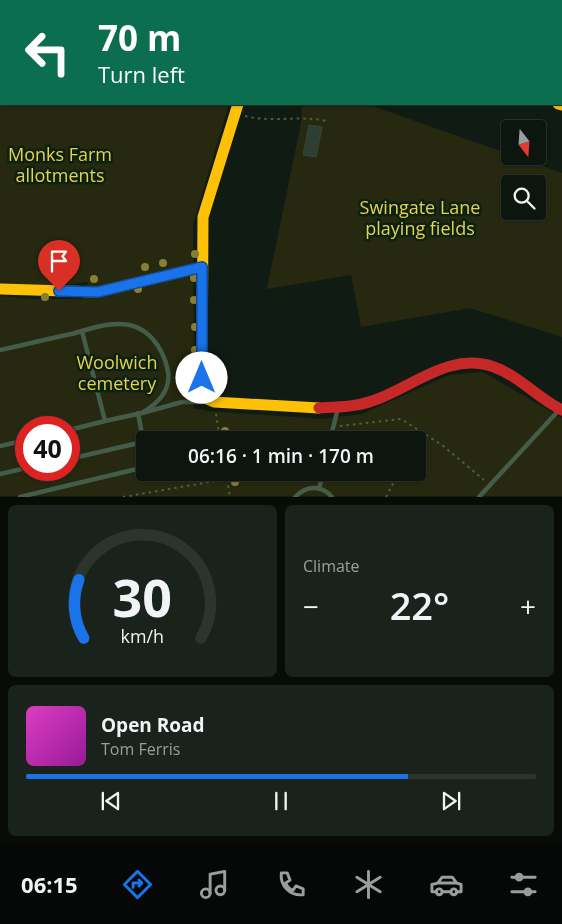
<!DOCTYPE html>
<meta charset="utf-8">
<style>
body{margin:0;font-family:"Open Sans",sans-serif;background:#1a221c;color:#f1f3f6;height:100vh;display:flex;flex-direction:column;font-size:19px;white-space:nowrap}
*{box-sizing:border-box;margin:0}
p{font-size:16px;color:#9a9f9e}
.icon{flex:none;width:28px;height:28px;fill:none;stroke:currentColor;stroke-width:2;stroke-linecap:round;stroke-linejoin:round}
.map{position:relative;height:497px;overflow:hidden}
.sheet{display:flex;flex-direction:column;gap:8px;padding:8px;background:#070c08;flex:1}
.sheet>*{flex:none}
.hud{position:absolute;left:0px;top:0px;width:562px;height:105px;box-shadow:0 1px 4px #0004,0 0 0 1px #2c342e;background:#0b6e4f;color:#fff;overflow:hidden}
.needle{width:32px;rotate:163deg}
.buttons{position:absolute;left:501px;top:120px;display:grid;gap:10px}
.buttons a{display:grid;place-items:center;width:45px;height:45px;border-radius:5px;background:#0c150e;box-shadow:0 1px 4px #0004,0 0 0 1px #2c342e;font-size:25px}
.speed{position:absolute;left:15px;top:416px;display:flex;gap:10px;font-size:25px;font-weight:700;text-align:center}
.speed>*{display:grid;place-content:center;width:65px;height:65px;border-radius:50%;background:#0c150e;box-shadow:0 1px 4px #0004,0 0 0 1px #2c342e;line-height:1}
.speed .limit{border:8px solid #d22;background:#fff;color:#111}
.pin{position:absolute;display:grid;place-items:center;width:42px;height:42px;color:#fff;margin:-51px -21px;border-radius:50% 50% 50% 0;rotate:-45deg;box-shadow:0 0 5px #0007}
.pin .icon{rotate:45deg}
.me{position:absolute;width:55px;margin:-28px;rotate:0deg;stroke-linejoin:round;filter:drop-shadow(0 0 4px #0008)}
.turn{display:flex;align-items:center;gap:18px;height:105px;padding:0 15px;font-size:22px}
.turn .icon{width:65px;height:65px;stroke-width:2.5}
.turn b{display:block;font-size:35px;line-height:42px}
.big{font-size:38px;font-weight:600;line-height:1.1}
.sheet .card{flex:1;display:flex;flex-direction:column;justify-content:center;gap:8px;min-width:0;padding:0 18px;border-radius:8px;background:#1a221c}
.sheet .dial{align-items:center;gap:0}
.dial svg{height:130px;overflow:visible;fill:none;stroke:#2c342e;stroke-width:7;stroke-linecap:round;text-anchor:middle}
.dial text{fill:#f1f3f6;stroke:none}
.song{display:flex;align-items:center;gap:15px}
.cover{width:60px;height:60px;border-radius:8px;background:linear-gradient(135deg,hsl(310 70% 55%),hsl(300 70% 35%))}
.played{height:5px;border-radius:2px;background:linear-gradient(90deg,#1a73e8 75%,#2c342e 75%)}
.keys{display:flex;justify-content:space-around;direction:ltr}
.heat{display:flex;justify-content:space-between;align-items:center;font-size:28px;direction:ltr}
.sheet .tiles{flex:1;display:grid;gap:8px;grid-template-columns:1fr 1fr}
.card:last-child{grid-column:span 2}
.trip{position:absolute;left:136px;top:431px;width:290px;height:50px;border-radius:5px;background:#0c150e;box-shadow:0 1px 4px #0004,0 0 0 1px #2c342e;font-weight:600;line-height:50px;text-align:center}
.dock{display:flex;height:80px;justify-content:space-around;align-items:center;background:#050806;color:#9a9f9e}
.dock .icon{width:35px;height:35px}
.dock .active{color:#1a73e8}
.dock b{font-size:22px;color:#f1f3f6}
.map>svg:first-child{display:block}
.green{fill:#26290f;fill-rule:evenodd}
.building{fill:#2e3e32;stroke:#314837}
.lines{fill:none;stroke-linecap:round;stroke-linejoin:round}
.path{stroke:#4f5f43;stroke-width:2;stroke-dasharray:2.5 4;stroke-linecap:butt}
.lane{stroke:#445d48;stroke-width:4.5}
.street{stroke:#445d48;stroke-width:9}
.fast{stroke:#4caf50;stroke-width:11}
.slow{stroke:#ffc107;stroke-width:11}
.jam{stroke:#c62828;stroke-width:11}
.tree{fill:#878034}
.route-casing{stroke:#114b97;stroke-width:12}
.route{stroke:#1a73e8;stroke-width:9}
.labels{text-anchor:middle;dominant-baseline:central;stroke-width:5;stroke-linejoin:round;paint-order:stroke}
.park-label{font-size:18px;fill:#e8d14f;stroke:#0b2111}
</style>
<div class="map">
<svg width="562" height="497" viewBox="0 0 562 497">
<rect width="100%" height="100%" fill="#101c13"/>
<path class="green" d="M0,0L145,1H1V104H229L193,224L194,408L208,411L321,419L362,414L449,375L483,372L562,418V496H0V296L35,299H82L88,282L40,288L0,289ZM26,428H69V470H26ZM145,440H418V472H145Z
M302,104H367L562,173V337L470,308L361,327L351,275L267,289L301,123ZM510,184H538V211H510Z"/>
<path class="building" d="M309,125L322,127L316,157L303,155Z"/>
<g class="lines">
<path class="path" d="M140,1V0
M0,5H1
M245,116C272,123 300,115 327,121
M216,414L220,440
M340,426L401,419L442,445L484,480
M417,440L422,431
M227,479L230,497
M123,497L227,479L226,472
M386,497L399,472"/>
<path class="lane" d="M82,331L105,421L142,413
M0,350C24,345 47,339 71,334C87,330 104,323 120,324C147,324 163,347 168,371C171,391 158,403 142,413L182,402H207
M138,413L145,450
M69,430L105,421
M330,440L338,408
M0,446L26,440
M69,459L143,442
M0,474L26,468
M319,489L323,472
M20,497L141,468L145,466
M295,497C306,486 321,484 332,497
M479,497L559,410"/>
<path class="street" d="M328,1V0"/>
<path class="fast" d="M556,0V1"/>
<path class="slow" d="M232,0L233,1
M238,104L203,217L202,393L207,399L214,402L319,408
M558,104L562,105
M0,289L98,292L202,267"/>
<path class="jam" d="M319,408C337,407 355,407 372,401C412,388 449,351 494,367C519,376 538,398 562,410"/>
</g>
<g class="tree">
<circle cx="195" cy="254" r="4"/>
<circle cx="163" cy="263" r="4"/>
<circle cx="145" cy="267" r="4"/>
<circle cx="194" cy="278" r="4"/>
<circle cx="94" cy="279" r="4"/>
<circle cx="138" cy="289" r="4"/>
<circle cx="45" cy="297" r="4"/>
<circle cx="194" cy="300" r="4"/>
<circle cx="195" cy="327" r="4"/>
<circle cx="195" cy="350" r="4"/>
<circle cx="194" cy="371" r="4"/>
<circle cx="195" cy="395" r="4"/>
<circle cx="225" cy="431" r="4"/>
<circle cx="235" cy="482" r="4"/>
</g>
<g class="lines">
<g class="route-casing">
<path id="route" d="M59,291L98,292L202,267V378"/>
</g>
<use href="#route" class="route"/>
</g>
<g class="labels">
<g class="park-label">
<text x="60" y="154">Monks Farm<tspan x="60" dy="21">allotments</tspan></text>
<text x="420" y="207">Swingate Lane<tspan x="420" dy="21">playing fields</tspan></text>
<text x="117" y="362">Woolwich<tspan x="117" dy="21">cemetery</tspan></text>
</g>
</g>
</svg>
<div class="buttons">
<a><svg class="needle" viewBox="-14 -14 28 28"><path d="M0-13l5 13h-10z" fill="#e53935"/><path d="M0 13l5-13h-10z" fill="#9a9f9e"/></svg></a>
<a><svg class="icon" aria-label="search" viewBox="0 0 24 24"><circle cx="10" cy="10" r="6"/><path d="M15 15l6 6"/></svg></a>
</div>
<div class="speed"><div class="limit">40</div></div>
<div class="pin" style="left:59px;top:291px;background:#d93025"><svg class="icon" aria-label="arrive" viewBox="0 0 24 24"><path d="M6 21V4h12l-3 4 3 4H6"/></svg></div>
<svg class="me" style="left:202px;top:378px" viewBox="-20 -20 40 40"><circle r="19" fill="#fff"/><path d="M0-13L10 11 0 6-10 11z" fill="#1a73e8"/></svg>
<div class="trip">06:16 · 1 min · 170 m</div>
<div class="hud">
<div class="turn"><svg class="icon" aria-label="left" viewBox="0 0 24 24"><path d="M17 20v-9H6M10 6l-5 5 5 5"/></svg><div><b>70 m</b>Turn left</div></div>
</div>
</div>
<section class="sheet">
<div class="tiles">
<div class="card dial"><svg viewBox="0 0 100 80">
<path d="M14 69A42 42 0 1 1 86 69"/>
<path d="M14 69A42 42 0 0 1 11 33" stroke="#1a73e8"/>
<text x="50" y="56" font-size="32" font-weight="700">30</text>
<text x="50" y="72" font-size="11">km/h</text>
</svg></div>
<div class="card"><p>Climate</p>
<div class="heat"><a>−</a><b class="big">22°</b><a>+</a></div>
</div>
<div class="card">
<div class="song"><i class="cover"></i><div><b>Open Road</b><p>Tom Ferris</p></div></div>
<div class="played"></div>
<div class="keys"><svg class="icon" aria-label="previous" viewBox="0 0 24 24"><path d="M18 5L8 12l10 7zM5 5v14"/></svg><svg class="icon" aria-label="pause" viewBox="0 0 24 24"><path d="M8 5v14M16 5v14"/></svg><svg class="icon" aria-label="next" viewBox="0 0 24 24"><path d="M6 5l10 7-10 7zM19 5v14"/></svg></div>
</div>
</div>
</section>
<nav class="dock">
<b>06:15</b>
<svg class="icon active" aria-label="directions" viewBox="0 0 24 24"><path d="M12 3l9 9-9 9-9-9zM9 14v-3h6M13 9l2 2-2 2"/></svg>
<svg class="icon" aria-label="music" viewBox="0 0 24 24"><path d="M9 18V5l10-2v13"/><circle cx="6" cy="18" r="3"/><circle cx="16" cy="16" r="3"/></svg>
<svg class="icon" aria-label="phone" viewBox="0 0 24 24"><path d="M5 4h4l2 5-3 2q2 4 5 5l2-3 5 2v4C11 20 4 13 5 4z"/></svg>
<svg class="icon" aria-label="climate" viewBox="0 0 24 24"><path d="M12 3v18M4 7l16 10M4 17L20 7"/></svg>
<svg class="icon" aria-label="car" viewBox="0 0 24 24"><path d="M5 17H2v-5l4-1 3-4h7l3 4 3 1v5h-3M9 17h6M6 11h13"/><circle cx="7" cy="17" r="2"/><circle cx="17" cy="17" r="2"/></svg>
<svg class="icon" aria-label="filters" viewBox="0 0 24 24"><path d="M4 7h16M4 17h16"/><circle cx="9" cy="7" r="2"/><circle cx="15" cy="17" r="2"/></svg>
</nav>
